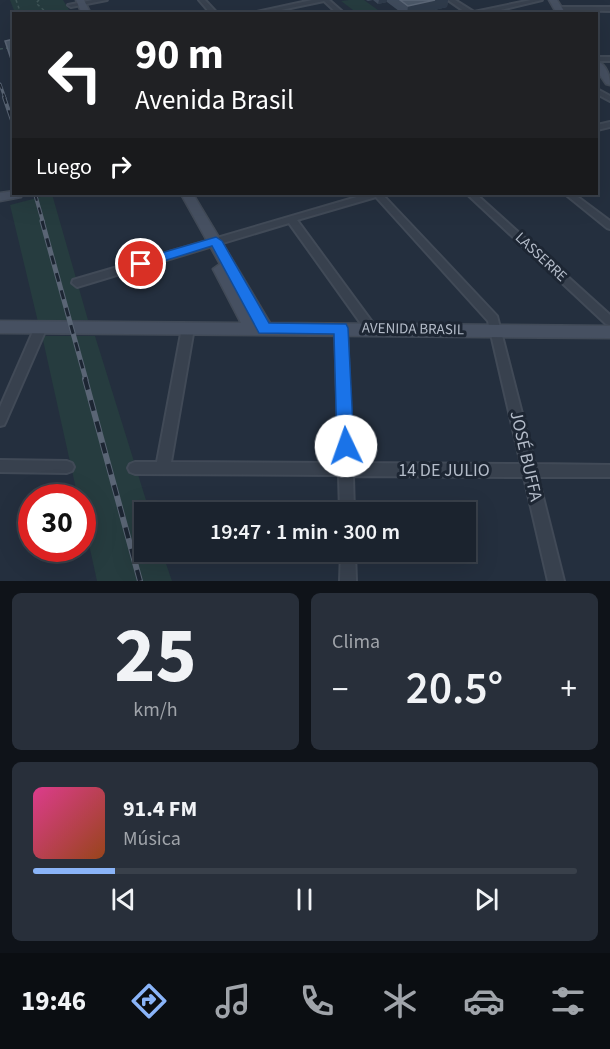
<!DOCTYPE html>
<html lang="es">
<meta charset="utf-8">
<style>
body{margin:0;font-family:"Source Sans 3",sans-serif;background:#282f3a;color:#f1f3f6;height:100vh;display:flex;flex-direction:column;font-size:22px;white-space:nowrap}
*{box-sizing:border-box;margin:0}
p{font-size:20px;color:#a0a4aa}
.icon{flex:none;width:33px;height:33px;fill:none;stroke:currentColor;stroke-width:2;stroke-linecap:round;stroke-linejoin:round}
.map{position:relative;height:581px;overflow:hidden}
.drawer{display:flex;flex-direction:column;gap:12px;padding:12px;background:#0f1319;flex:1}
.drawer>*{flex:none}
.banner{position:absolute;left:12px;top:12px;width:586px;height:183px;border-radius:0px;box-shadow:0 6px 24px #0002,0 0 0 2px #39404a;background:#202124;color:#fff;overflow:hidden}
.speed{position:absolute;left:18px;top:484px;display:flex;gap:12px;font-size:30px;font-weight:700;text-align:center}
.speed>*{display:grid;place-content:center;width:78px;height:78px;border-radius:50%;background:#1b232e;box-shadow:0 6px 24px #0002,0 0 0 2px #39404a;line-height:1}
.speed .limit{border:9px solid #d22;background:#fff;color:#111}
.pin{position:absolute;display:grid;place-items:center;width:51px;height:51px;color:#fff;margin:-26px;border:3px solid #fff;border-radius:50%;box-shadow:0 2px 6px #0007}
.me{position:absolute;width:66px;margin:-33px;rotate:357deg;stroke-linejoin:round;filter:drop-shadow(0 0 4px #0008)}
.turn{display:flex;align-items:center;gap:21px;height:126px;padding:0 24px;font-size:27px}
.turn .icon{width:78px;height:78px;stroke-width:2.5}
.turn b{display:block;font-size:42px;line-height:51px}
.then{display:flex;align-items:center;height:57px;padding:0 24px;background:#0003;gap:12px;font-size:22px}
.big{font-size:45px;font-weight:600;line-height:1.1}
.drawer .widget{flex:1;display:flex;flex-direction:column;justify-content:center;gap:9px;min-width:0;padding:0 21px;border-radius:9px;background:#282f3a}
.drawer .dial{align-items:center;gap:0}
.dial b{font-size:78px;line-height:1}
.song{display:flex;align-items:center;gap:18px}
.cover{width:72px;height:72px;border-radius:9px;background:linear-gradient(135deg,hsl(330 70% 55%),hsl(20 70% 35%))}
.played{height:6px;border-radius:3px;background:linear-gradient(90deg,#8ab4f8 15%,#39404a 15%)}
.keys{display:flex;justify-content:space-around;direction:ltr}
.heat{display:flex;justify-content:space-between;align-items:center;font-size:33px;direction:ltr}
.drawer .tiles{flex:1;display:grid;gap:12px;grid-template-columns:1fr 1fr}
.widget:last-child{grid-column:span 2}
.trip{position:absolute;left:134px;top:502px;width:342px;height:60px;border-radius:0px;background:#1b232e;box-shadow:0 6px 24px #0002,0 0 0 2px #39404a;font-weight:600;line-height:60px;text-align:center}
.tab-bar{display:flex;height:96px;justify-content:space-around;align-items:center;background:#0b0e12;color:#a0a4aa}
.tab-bar .icon{width:42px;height:42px}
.tab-bar .current{color:#8ab4f8}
.tab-bar b{font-size:27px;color:#f1f3f6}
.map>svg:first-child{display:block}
.green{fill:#263c3f}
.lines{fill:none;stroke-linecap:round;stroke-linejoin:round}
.street-casing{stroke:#414a57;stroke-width:4}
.secondary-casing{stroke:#414a57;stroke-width:3}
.path{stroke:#3f5557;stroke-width:1.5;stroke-dasharray:3 3;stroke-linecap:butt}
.street{fill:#38414e;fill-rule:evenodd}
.secondary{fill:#465061;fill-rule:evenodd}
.rail-far3-casing{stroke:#5a6575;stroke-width:3}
.rail-far2-casing{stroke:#5a6575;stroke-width:4}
.rail-far1-casing{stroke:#5a6575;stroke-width:5}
.rail-casing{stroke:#5a6575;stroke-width:6}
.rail-far3{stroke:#1d2633;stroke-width:1.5;stroke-dasharray:5;stroke-linecap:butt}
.rail-far2{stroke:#1d2633;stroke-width:2;stroke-dasharray:7;stroke-linecap:butt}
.rail-far1{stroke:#1d2633;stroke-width:3;stroke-dasharray:9;stroke-linecap:butt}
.rail{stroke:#1d2633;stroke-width:4;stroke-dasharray:11;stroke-linecap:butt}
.wall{fill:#3f4b5c}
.shaded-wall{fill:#2f3b4b}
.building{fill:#4b5868;stroke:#5c6777;stroke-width:1.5}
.route{fill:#1a73e8;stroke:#114b97;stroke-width:1.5}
.labels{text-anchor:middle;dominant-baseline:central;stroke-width:6;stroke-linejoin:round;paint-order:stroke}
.street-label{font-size:15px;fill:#b4bcc9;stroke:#1d2633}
.near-street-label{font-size:18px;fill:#b4bcc9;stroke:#1d2633}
</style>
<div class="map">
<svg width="610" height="581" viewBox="0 0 610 581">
<rect width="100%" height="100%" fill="#242f3e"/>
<path class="green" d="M10,0H63L71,13H15Z
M349,0H364L382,13H357L341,1Z
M52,194L88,320L38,322L10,205Z
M44,336H95L150,513H144V552H162L172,581H97L83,517L82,498H78L43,340Z"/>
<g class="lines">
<g class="street-casing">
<path id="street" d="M93,0H107L71,7L68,5Z
M199,0H205L218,14H211Z
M312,0H329L345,14H338L324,1L262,14H247Z
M448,0H455L474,12L531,0H542L484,14H468Z
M560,7H610V11L558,10V8Z
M597,57H610V61H597Z
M597,89L610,96V101L597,94Z
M610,122V127L597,130V125Z
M367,194H382L497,316L535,464L610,465V477H538L564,581H548L524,477L353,476L354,513H340L339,475L135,474L130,472L128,468L130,464L135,462H157L182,328L184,325H192L194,328L171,462L339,463L335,328L337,325H345L347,328L352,463L521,464L488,321L376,197L297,220L375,326L377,329L375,332H367L289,223L77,287L72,283L73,280Z
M467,194H476L610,315V325L606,324Z
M565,194H574L610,221V229L607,228Z
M41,323L45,324L47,327L6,421L4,425L0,426V407L35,327L37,324Z
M0,460L67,461L72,463L74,467L72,471L67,473L0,472Z
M341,552H355L356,581H340Z"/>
</g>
<g class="secondary-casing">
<path id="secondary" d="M76,0H84L91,14H82Z
M549,0H557L566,14H557Z
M597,61C607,65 610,76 610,85L606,84L597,71Z
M14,191V194H22L21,197L0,201V193Z
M181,194H193L270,323L610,326V338L0,333V321L241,323L213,269L220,264Z"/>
</g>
<path class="path" d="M16,0L21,14
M39,0L36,3L48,14
M0,49L8,48"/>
<use href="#street" class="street"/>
<use href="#secondary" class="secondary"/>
<g class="rail-far3-casing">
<path id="rail-far3" d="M0,84L5,98"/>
</g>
<g class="rail-far2-casing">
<path id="rail-far2" d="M4,97L14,126
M35,194L43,222"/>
</g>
<g class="rail-far1-casing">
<path id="rail-far1" d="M42,221L86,380"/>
</g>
<g class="rail-casing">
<path id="rail" d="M85,379L140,581"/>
</g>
<use href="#rail-far3" class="rail-far3"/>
<use href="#rail-far2" class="rail-far2"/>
<use href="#rail-far1" class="rail-far1"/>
<use href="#rail" class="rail"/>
</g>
<path class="wall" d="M366,0H448L447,7L418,14H403L387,2L378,4L373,0L368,1Z"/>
<path class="shaded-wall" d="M379,0H387V2L378,4Z
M435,0H448L447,7L418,14H407L408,6Z"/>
<path class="building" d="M400,0H435L408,6Z
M14,39V62H12L5,41Z"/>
<path class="route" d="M216,237L222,241L269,323L346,324L348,328L354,446L352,451L346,453L340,451L337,446L334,334L259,333L212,246L141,268L135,264L137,260Z"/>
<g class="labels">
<g class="street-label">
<text transform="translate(541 257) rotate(43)">LASSERRE</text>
<text transform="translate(413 329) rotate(1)">AVENIDA BRASIL</text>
</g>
<g class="near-street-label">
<text transform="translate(526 456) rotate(77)">JOSÉ BUFFA</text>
<text x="444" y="470">14 DE JULIO</text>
</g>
</g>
</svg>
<div class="speed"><div class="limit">30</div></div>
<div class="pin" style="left:141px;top:264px;background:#d93025"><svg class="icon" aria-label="arrive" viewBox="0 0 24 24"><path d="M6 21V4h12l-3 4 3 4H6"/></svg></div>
<svg class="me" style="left:346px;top:446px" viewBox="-20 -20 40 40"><circle r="19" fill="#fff"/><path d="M0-13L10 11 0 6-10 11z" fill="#1a73e8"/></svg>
<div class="trip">19:47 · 1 min · 300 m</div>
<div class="banner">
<div class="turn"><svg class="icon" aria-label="left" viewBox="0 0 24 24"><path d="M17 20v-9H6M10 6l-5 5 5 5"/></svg><div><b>90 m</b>Avenida Brasil</div></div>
<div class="then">Luego<svg class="icon" aria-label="right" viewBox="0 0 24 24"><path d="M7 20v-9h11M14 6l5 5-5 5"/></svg></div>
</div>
</div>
<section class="drawer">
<div class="tiles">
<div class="widget dial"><b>25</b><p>km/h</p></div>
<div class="widget"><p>Clima</p>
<div class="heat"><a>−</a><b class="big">20.5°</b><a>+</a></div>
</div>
<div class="widget">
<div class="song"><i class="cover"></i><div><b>91.4 FM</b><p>Música</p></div></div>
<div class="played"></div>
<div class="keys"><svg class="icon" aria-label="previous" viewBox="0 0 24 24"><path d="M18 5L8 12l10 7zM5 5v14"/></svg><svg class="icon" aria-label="pause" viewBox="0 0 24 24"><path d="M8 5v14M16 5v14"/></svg><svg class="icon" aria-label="next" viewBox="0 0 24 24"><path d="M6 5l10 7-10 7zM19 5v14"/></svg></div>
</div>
</div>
</section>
<nav class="tab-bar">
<b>19:46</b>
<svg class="icon current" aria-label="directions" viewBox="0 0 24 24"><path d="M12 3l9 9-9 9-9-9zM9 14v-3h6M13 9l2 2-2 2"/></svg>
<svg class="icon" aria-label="music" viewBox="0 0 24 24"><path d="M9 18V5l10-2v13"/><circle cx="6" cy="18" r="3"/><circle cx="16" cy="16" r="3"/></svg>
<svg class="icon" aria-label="phone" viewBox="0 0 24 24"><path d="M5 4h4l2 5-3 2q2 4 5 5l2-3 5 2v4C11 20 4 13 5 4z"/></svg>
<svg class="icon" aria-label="climate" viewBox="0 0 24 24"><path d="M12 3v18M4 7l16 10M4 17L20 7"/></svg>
<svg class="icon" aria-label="car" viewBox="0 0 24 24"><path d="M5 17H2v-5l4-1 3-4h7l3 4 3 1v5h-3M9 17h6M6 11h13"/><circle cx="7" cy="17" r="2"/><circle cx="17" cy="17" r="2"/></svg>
<svg class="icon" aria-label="filters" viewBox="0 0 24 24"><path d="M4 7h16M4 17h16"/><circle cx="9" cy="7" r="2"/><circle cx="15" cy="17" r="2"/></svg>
</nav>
